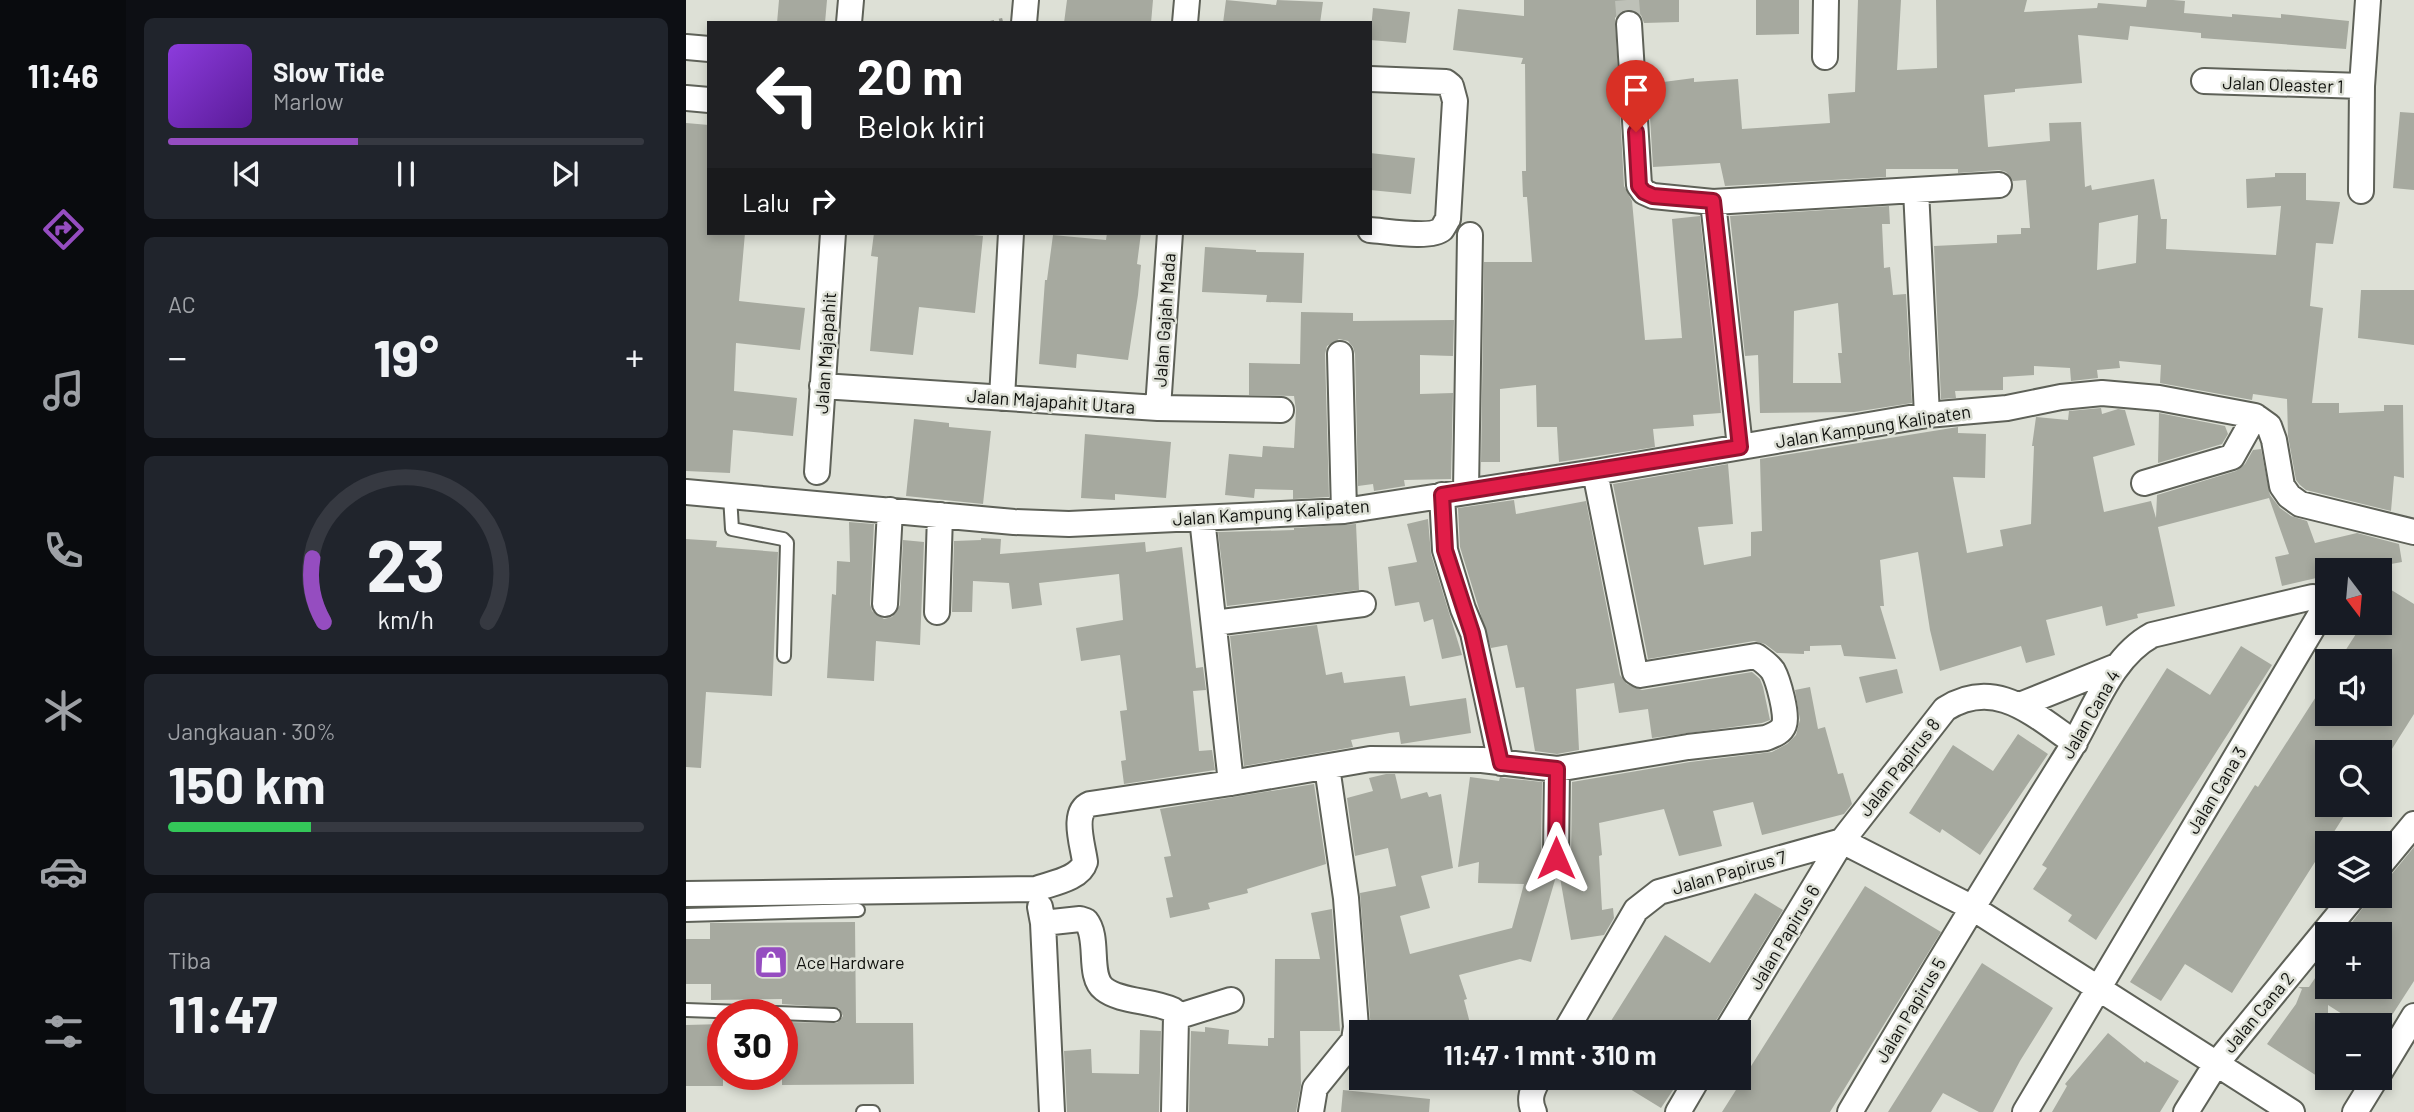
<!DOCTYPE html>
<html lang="id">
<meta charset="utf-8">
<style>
body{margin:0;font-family:Barlow,sans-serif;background:#20242c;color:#f1f3f6;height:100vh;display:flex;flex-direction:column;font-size:26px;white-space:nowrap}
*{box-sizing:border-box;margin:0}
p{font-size:23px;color:#9ea1a6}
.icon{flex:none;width:38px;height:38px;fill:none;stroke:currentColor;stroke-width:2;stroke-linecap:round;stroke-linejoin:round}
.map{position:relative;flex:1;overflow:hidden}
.side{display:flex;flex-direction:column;gap:18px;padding:18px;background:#0d0f14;width:560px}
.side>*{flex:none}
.guide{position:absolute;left:21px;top:21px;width:665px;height:214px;border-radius:0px;box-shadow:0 4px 10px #0003;background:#202124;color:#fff;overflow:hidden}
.needle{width:46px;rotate:164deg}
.controls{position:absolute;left:1629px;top:558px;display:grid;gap:14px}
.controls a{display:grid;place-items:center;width:77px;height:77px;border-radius:0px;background:#171b24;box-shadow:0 4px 10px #0003;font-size:35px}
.speed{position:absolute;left:21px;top:999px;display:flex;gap:14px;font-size:35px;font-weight:700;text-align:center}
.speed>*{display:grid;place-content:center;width:91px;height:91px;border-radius:50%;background:#171b24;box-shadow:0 4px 10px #0003;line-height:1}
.speed .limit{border:10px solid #d22;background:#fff;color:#111}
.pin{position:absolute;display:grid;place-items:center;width:60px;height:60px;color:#fff;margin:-72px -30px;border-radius:50% 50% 50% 0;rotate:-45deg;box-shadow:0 0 7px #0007}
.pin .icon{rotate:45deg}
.me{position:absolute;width:77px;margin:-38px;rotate:0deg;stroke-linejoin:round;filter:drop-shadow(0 0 5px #0008)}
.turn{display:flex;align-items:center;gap:24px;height:147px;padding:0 35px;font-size:32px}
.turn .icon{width:91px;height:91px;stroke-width:2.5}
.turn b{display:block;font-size:49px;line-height:60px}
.then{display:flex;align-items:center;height:66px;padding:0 35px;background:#0003;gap:14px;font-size:26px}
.big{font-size:52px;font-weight:700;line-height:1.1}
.side .card{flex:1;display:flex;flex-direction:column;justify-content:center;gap:10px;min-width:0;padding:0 24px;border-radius:10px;background:#20242c}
.side .dial{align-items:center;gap:0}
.dial svg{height:182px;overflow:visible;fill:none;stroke:#363941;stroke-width:7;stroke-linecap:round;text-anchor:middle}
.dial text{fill:#f1f3f6;stroke:none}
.song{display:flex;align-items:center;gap:21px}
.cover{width:84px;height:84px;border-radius:10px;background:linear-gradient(135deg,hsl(270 70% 55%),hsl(270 70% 35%))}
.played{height:7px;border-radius:4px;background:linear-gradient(90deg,#954dc0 40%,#363941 40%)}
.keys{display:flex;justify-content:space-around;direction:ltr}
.heat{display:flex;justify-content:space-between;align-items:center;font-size:38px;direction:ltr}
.charge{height:10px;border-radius:5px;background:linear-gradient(90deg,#34c759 30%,#363941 0)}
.trip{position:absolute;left:663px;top:1020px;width:402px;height:70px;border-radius:0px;background:#171b24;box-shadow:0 4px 10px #0003;font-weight:700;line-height:70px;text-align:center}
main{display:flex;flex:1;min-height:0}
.menu{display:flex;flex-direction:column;width:126px;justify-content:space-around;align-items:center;background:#090b0e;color:#9ea1a6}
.menu .icon{width:49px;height:49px}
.menu .active{color:#954dc0}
.menu b{font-size:32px;color:#f1f3f6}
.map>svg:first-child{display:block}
.building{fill:#a6a99f;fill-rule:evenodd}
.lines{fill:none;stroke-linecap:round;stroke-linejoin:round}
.minor-tunnel{stroke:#bec1b8;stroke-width:24;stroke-dasharray:24 12;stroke-linecap:butt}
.service-casing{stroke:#5e6158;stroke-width:16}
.minor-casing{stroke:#5e6158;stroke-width:28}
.path{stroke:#9a9c94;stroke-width:4.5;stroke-dasharray:3.5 5;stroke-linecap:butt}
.service{stroke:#fff;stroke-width:12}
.minor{stroke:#fff;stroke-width:24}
.route-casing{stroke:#92132f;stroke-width:18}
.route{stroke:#e11d48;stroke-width:12}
.labels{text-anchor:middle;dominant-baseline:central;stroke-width:5;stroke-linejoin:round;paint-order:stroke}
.street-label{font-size:18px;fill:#10110e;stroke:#dde0d6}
.poi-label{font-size:18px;fill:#10110e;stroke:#dde0d6;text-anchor:start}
</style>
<main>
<nav class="menu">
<b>11:46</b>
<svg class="icon active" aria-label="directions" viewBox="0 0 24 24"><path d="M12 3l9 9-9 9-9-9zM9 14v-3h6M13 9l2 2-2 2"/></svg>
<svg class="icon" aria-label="music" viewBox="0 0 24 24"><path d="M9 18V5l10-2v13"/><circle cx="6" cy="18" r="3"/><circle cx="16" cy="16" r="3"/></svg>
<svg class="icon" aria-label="phone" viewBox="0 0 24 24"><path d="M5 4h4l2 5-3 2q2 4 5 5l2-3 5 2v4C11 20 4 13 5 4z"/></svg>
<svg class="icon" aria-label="climate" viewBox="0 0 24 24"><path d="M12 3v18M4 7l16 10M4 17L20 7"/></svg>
<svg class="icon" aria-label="car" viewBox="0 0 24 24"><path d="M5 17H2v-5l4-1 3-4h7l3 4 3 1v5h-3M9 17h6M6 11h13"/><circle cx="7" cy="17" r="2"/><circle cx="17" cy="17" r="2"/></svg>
<svg class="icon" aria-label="filters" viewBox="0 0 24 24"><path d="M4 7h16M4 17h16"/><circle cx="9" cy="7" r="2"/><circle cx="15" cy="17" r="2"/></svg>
</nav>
<section class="side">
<div class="card">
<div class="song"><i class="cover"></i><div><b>Slow Tide</b><p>Marlow</p></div></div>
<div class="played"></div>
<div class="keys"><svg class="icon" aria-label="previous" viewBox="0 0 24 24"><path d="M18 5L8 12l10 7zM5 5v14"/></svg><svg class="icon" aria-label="pause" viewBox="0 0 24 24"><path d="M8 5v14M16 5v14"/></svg><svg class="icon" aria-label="next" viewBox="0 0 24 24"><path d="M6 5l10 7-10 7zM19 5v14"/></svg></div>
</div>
<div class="card"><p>AC</p>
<div class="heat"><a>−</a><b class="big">19°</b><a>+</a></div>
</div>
<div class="card dial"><svg viewBox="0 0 100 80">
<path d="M14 69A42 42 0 1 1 86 69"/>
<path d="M14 69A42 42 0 0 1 9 41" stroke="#954dc0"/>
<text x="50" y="56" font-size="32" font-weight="700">23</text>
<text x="50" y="72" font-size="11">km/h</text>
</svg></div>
<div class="card"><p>Jangkauan · 30%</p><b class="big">150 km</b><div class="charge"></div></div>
<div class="card"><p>Tiba</p><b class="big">11:47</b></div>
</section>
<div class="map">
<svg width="1728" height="1112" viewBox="0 0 1728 1112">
<rect width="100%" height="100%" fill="#dde0d6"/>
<path class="building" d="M93,0H141L139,23H91Z
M381,0H467L465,23H378Z
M540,0L590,5L591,0L637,2L634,23H537Z
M838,0H993V22L958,23L955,15L943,9L934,12L929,18L938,186L946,201L959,340L996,338L986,219L1014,216L1035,413L1007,415L1008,426L967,429L969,447L873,462L871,427H851L850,385L814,389V462H795L798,262H846L841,197H837L836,171H840L839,64H835L837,58L767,50L772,9L838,16Z
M1070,0H1113V34L1070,35Z
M1172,0H1215L1211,70L1251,68L1250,0H1341L1338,12L1411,8L1412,3L1460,7L1461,0H1487L1499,1L1498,13L1546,17V14L1595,18V14L1663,21L1660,49L1515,38V33L1444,26L1442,40L1392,35L1396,83L1329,89V92L1298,95L1302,147L1364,141L1363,123L1395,122L1399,187L1405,185L1406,190L1468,179L1475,219H1481L1480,249L1590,255L1595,206L1561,208L1560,179L1589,177V173H1620V200L1654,202L1647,244L1630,243L1624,306L1637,308L1626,403H1653V413L1698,411V405H1717L1718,478L1708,476L1705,511L1620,490L1614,485L1610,480L1602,436L1601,399L1567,394L1566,400L1474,383L1475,365L1433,361L1434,368L1411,370L1412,378L1385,381L1384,368L1348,366V375L1317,377V390L1269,391L1270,398L1255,399L1248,246L1311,243V235L1335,234V228H1344L1340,180L1327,181L1320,172L1313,170L1272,173V169H1200V177L1039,186L1034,163L967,167L962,84L1008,78V82L1052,79L1056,129L1144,123L1142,94L1169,92ZM1452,215L1450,263L1411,270L1413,223Z
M687,8L724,12L720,43L684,40Z
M1714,112L1728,113V190L1707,188Z
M0,123L23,125V233H59L53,301L119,308L114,350L50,343L48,391L111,398L107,436L47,430L44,473L0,471Z
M684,153L729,158L725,194L684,190Z
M1203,206L1204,224H1196L1198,268L1204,267L1207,295L1220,294L1226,403L1168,412L1074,413L1072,355L1059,356L1044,216ZM1152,303L1156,353H1152L1155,383H1107L1108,311Z
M188,233H268L297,236L289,313L233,307L227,355L184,351L192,257L185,256Z
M421,233H455L451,264L455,265L452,295L442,360L391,354L390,368L353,364L359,280H361L367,235L420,240Z
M519,247L570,250V252L618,253L616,303L580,302L581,295L516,292Z
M1675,290H1728V345L1672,338Z
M615,312L667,313V321L768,320L767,356L734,355V394L767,393L765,479L718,480L719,486L688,491L687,484L672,486L669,354L667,347L662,341L653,339L641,346L639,354L643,497L607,499V490L569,489L568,498L539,495L543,454L576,457L577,446L608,448L610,410L608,396L563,395V363L614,364Z
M1415,408L1416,414L1432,409L1439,410L1449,445L1407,457L1418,512L1465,501L1470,518L1471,495L1550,471L1559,464L1567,450L1575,449L1584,495L1594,508L1605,516L1621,521L1629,543L1671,533L1713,544L1716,562L1694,566V562L1656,570H1642L1639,576L1596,586L1589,557L1603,554L1583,498L1472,527L1489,606L1451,614L1452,618L1420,626L1416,606L1360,620L1369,655L1340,663L1335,646L1254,671L1244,630L1232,552L1194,560L1198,606H1194L1210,659L1158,656L1155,645L1124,646V651H1118V654L1091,653L1079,644L1068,641L962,659L927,484L1042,464L1047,524L1012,527L1018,565L1065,556V532L1076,531L1074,459L1272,427V433L1300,434L1299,478L1267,477L1281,553L1317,546L1314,530L1345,524L1348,446H1346L1350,417L1382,420L1383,411Z
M1473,413L1539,426L1542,434L1536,444L1472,463Z
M228,419L263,423V427L305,431L297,504L220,496Z
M399,434L485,442L480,498L429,494V500L395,498Z
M828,500L830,514L900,501L934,675L941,684L956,690L1066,672L1074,679L1077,687L1084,720L1076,723L966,738L962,709L933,713L928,683L890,689L893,750L871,754L849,751L838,687L830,688L821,645L805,648L774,547L772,508Z
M742,519L745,554L776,655L756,659L747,619L738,622L733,602L709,606L702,567L731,562L721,524Z
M163,522L188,524L184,604L186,611L198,619L206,617L214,605L217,540L238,542L234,645L190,641L188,681L141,678L146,594L150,595L151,561L164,562Z
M670,524L673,590L541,606L532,532L608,530V528Z
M295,538L315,539L314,554L459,542L460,552L496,547L510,668L517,667L520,690L507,691L513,751L526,750L529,770L438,784L435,761L440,760L434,711L441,710L434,655L395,661L390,628L437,620L433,574L353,583L356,605L326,609L323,583L287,581L286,612H266L268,541L295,540Z
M0,539L31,541L30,547L92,552L86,696L20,692L15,768L0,767Z
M1694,583L1728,604V714L1694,768V752H1642V805H1665L1546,993L1499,964L1475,1001L1444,982L1569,785L1572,787L1642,678V714H1694V662H1652L1677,623L1694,634Z
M631,625L640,675L656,672L658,683L719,676L724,706L780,698L785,733L715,744L713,732L704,733L665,740L667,747L558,766L544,636Z
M1555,646L1586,665L1410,940L1382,921L1386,915L1347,889L1361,868L1356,865L1481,668L1524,695Z
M1211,669L1217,693L1180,703L1173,677Z
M1124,687L1132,729L1139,727L1152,774L1157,773L1166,804L1158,814L1076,835L1067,802L1027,811L1036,846L993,856L978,809L913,823L916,855L913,856L916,910L927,908L928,918L918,935L885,940L873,872L882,866L885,859L886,782L1004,762L1086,752L1101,744L1110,735L1114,720L1109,690Z
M1332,734L1362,754L1294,855L1256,829L1254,833L1223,813L1267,745L1307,771Z
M700,774H709L715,799L741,792L743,797L755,794L767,868L735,876L744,908L714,916L724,954L826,928L838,884L792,883L793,862L772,867L784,777L813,781L814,777L818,778L856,782L855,859L862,870L871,873L845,962L834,959L773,975L781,999L778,1000L785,1027L764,1032H694V1030H685L674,893L710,886L702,848L669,856L661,798L687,791L683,778Z
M628,784L640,864L561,889L562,893L522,903L524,909L484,918L480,898L487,897L478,857L485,856L474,809Z
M1728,847V981L1699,1026H1675L1642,1005V1083L1581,1044L1610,1004L1616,989L1612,987H1623L1642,959V987H1694V934H1657L1679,905L1683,896H1694V880L1705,875Z
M1179,886L1255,932L1144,1112H1036Z
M1069,893L1097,910L1023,1032H918L979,935L1024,963Z
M646,909L654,1031H614L615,1085L610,1112H503L505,1031L519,1032V1027L543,1030L542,1044L582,1046V1038H588L589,959H634L625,913Z
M169,922L170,1023H227L228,1084L96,1085V1022L151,1023L157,1016L153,1008L96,1004V999L25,1000V984H0V939H24V923Z
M1296,963L1367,1008L1334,1061L1307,1112H1293L1257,1093L1245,1112H1202Z
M37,1024V1086H0V1025Z
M454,1030L475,1031L473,1112H381L378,1051L405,1049L406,1073L453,1074Z
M1422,1033L1459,1063L1460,1061L1493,1081L1474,1112H1366L1381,1086L1379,1084Z
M926,1078H995L975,1108Z
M657,1090L744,1099L743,1112H655Z"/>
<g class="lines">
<path class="minor-tunnel" d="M941,0L943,24"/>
<g class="service-casing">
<path id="service" d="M44,496L46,529L97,539L101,543L98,656
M0,915L172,910
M0,1010L148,1015
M177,1112H187"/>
</g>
<g class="minor-casing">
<path id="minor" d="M163,23L165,0
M338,23L340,0
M499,23L501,0
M943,24L953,185L958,192L967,196L1027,202L1313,185
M0,47L23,49
M1139,57L1140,0
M684,79L760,82L765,86L769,101L762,219C761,220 757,228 756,229C745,239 700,231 684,230
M1518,81L1676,86
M0,98L23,100
M1230,190L1241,415
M1675,191L1676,86L1682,0
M1027,202L1054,447
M654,354L658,511
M136,386L472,408L595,410
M316,398L325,233
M472,408L484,233
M131,472L147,233
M1458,483L1546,457L1569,416
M780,491L784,235
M0,492L328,522L383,524L658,511L909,472L1241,415L1321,408L1375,397L1416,393L1473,398L1569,416L1583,426L1588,440L1596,486L1603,496L1614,504L1728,532
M756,495L759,550L777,609L787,633L815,763
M516,518L545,783
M199,604L204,510
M251,612L254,515
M528,623L677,604
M1334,705L1431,666
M1156,841L1285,907L1606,1112
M870,858L871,769
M1694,865L1728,824
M0,894L350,889C366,883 394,879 399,862C397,845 385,812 404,804L545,783L684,759L796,760L871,769L1002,747L1080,738C1087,735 1095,733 1098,725C1102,715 1092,680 1087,671C1082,664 1077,661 1070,656L954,675L949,672L909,472
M354,907L357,923L366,1112
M357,923L394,919L400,921C414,938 401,976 418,989C434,1002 467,1000 487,1010L490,1017L488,1112
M490,1017L545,1000
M879,1032L950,910L973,892L1156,841
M1040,1032L1156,841L1259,709C1309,677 1347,714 1389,743
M1694,1072L1728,1016
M625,1112L629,1088L668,1040L670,1027L660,898L641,767
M848,1112C842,1099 846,1090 853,1078
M992,1112L1012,1078
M1164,1112C1236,990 1309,870 1384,750C1408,711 1424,658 1466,635L1618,599L1627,597L1634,600L1638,606L1636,612L1339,1112
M1500,1112L1530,1064L1668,896
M1669,1112L1690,1078"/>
</g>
<path class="path" d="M305,23L317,20"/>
<use href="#service" class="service"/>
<use href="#minor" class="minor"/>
</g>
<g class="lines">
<g class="route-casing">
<path id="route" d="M870,858L871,769L815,763L786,633L759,550L756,495L1054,447L1027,201L967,196L958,192L953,186L950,132"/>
</g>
<use href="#route" class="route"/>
</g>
<defs>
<g id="shop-square" transform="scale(1.75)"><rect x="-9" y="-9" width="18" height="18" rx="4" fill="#954dc0" stroke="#dde0d6"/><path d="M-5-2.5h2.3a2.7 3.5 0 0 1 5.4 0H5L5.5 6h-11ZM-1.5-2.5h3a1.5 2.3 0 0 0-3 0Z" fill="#fff"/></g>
</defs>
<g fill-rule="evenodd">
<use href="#shop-square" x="85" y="962"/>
</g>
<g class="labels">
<g class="street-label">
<text transform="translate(1597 84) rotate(2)">Jalan Oleaster 1</text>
<text transform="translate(478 320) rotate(-86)">Jalan Gajah Mada</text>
<text transform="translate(139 353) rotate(-86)">Jalan Majapahit</text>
<text transform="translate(365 401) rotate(4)">Jalan Majapahit Utara</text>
<text transform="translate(1187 426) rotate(-9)">Jalan Kampung Kalipaten</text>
<text transform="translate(585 512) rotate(-4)">Jalan Kampung Kalipaten</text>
<text transform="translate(1404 714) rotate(-60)">Jalan Cana 4</text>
<text transform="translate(1213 767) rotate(-52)">Jalan Papirus 8</text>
<text transform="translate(1530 790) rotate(-59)">Jalan Cana 3</text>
<text transform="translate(1043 872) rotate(-16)">Jalan Papirus 7</text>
<text transform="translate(1098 937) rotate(-59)">Jalan Papirus 6</text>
<text transform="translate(1224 1010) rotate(-59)">Jalan Papirus 5</text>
<text transform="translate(1572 1012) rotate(-50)">Jalan Cana 2</text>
</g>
<g class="poi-label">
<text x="110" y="962">Ace Hardware</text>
</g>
</g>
</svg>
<div class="controls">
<a><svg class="needle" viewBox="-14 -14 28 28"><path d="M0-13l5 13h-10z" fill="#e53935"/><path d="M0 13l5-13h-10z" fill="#9ea1a6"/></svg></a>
<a><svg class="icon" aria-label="sound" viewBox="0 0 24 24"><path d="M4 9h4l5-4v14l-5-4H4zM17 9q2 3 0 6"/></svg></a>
<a><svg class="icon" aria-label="search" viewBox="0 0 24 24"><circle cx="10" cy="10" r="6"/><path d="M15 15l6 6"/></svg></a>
<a><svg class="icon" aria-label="layers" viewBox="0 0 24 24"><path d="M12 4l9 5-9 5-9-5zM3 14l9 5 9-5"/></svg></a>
<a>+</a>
<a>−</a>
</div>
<div class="speed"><div class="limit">30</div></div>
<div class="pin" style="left:950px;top:132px;background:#d93025"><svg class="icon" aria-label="arrive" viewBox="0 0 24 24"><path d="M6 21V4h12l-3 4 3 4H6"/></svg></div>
<svg class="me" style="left:870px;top:858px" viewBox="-20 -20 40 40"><path d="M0-17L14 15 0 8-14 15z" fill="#e11d48" stroke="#fff" stroke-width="4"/></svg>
<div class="trip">11:47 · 1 mnt · 310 m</div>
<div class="guide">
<div class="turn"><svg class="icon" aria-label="left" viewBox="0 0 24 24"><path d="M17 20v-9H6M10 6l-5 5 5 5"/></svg><div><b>20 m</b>Belok kiri</div></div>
<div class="then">Lalu<svg class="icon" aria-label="right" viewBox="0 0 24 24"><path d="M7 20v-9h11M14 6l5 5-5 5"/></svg></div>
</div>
</div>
</main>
